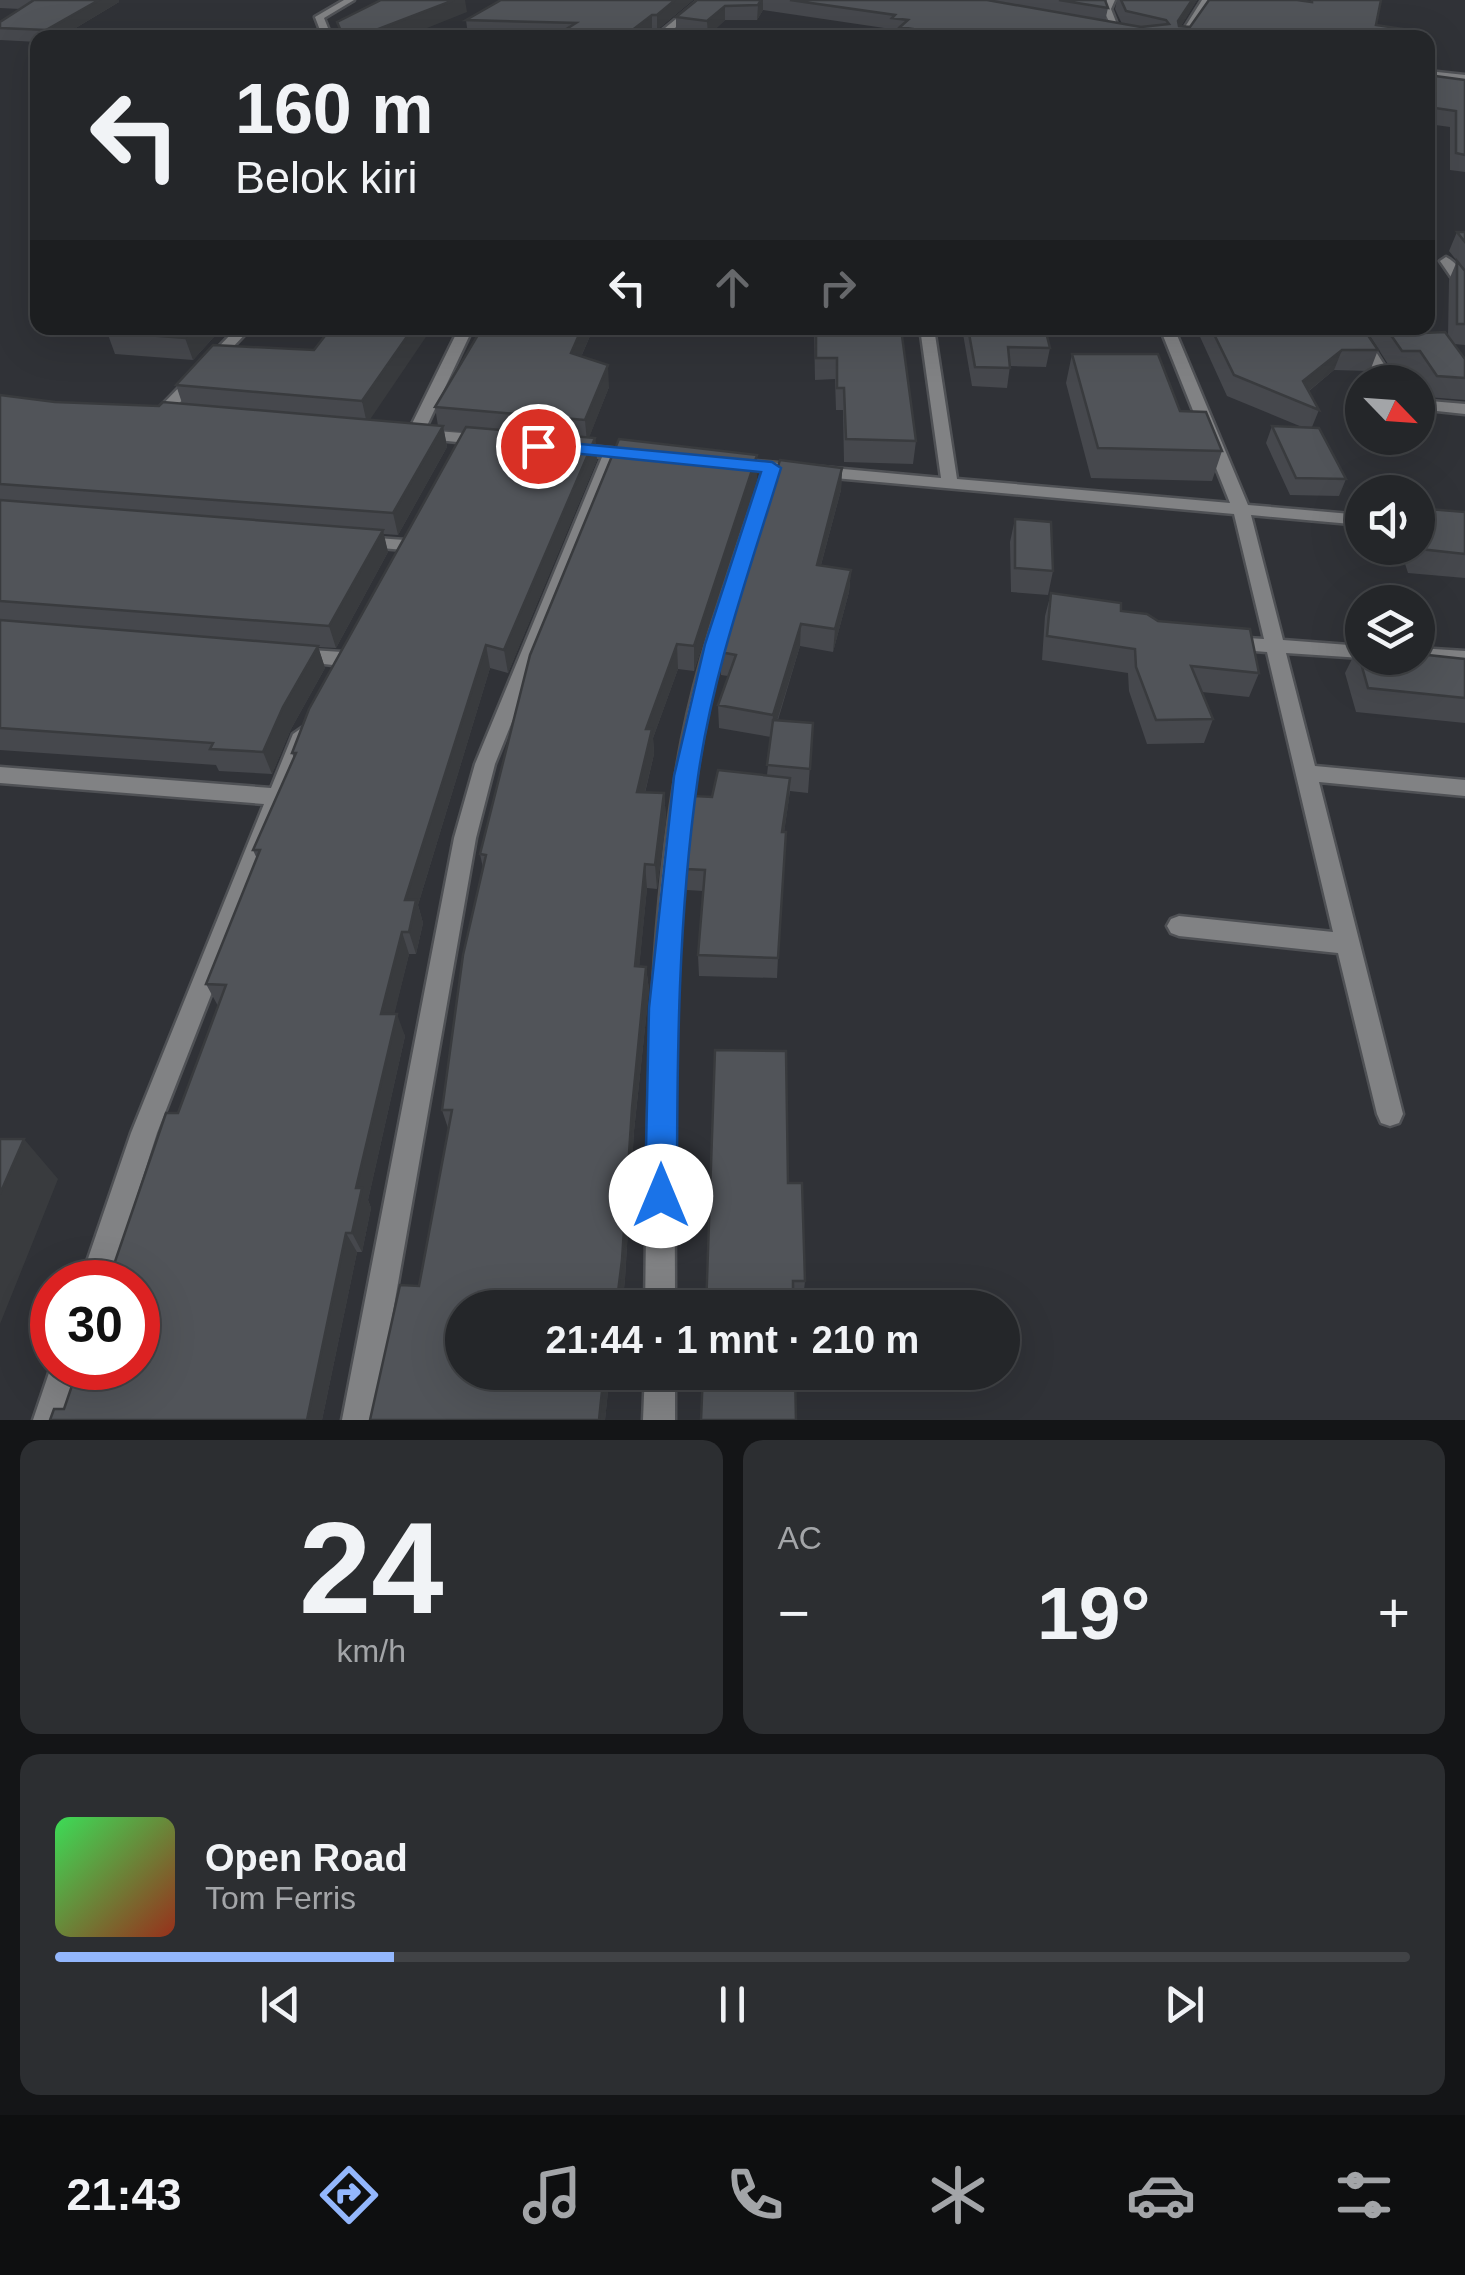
<!DOCTYPE html>
<html lang="id">
<meta charset="utf-8">
<style>
body{margin:0;font-family:Helvetica,sans-serif;background:#2c2e31;color:#f1f3f6;height:100vh;display:flex;flex-direction:column;font-size:38px;white-space:nowrap}
*{box-sizing:border-box;margin:0}
p{font-size:32px;color:#a3a5a8}
.icon{flex:none;width:55px;height:55px;fill:none;stroke:currentColor;stroke-width:2;stroke-linecap:round;stroke-linejoin:round}
.map{position:relative;height:1420px;overflow:hidden}
.side{display:flex;flex-direction:column;gap:20px;padding:20px;background:#141517;flex:1}
.side>*{flex:none}
.hud{position:absolute;left:30px;top:30px;width:1405px;height:305px;border-radius:20px;box-shadow:0 10px 40px #0002,0 0 0 2px #414346;background:#242629;color:#f1f3f6;overflow:hidden}
.needle{width:65px;rotate:115deg}
.fabs{position:absolute;left:1345px;top:365px;display:grid;gap:20px}
.fabs a{display:grid;place-items:center;width:90px;height:90px;border-radius:50%;background:#242629;box-shadow:0 10px 40px #0002,0 0 0 2px #414346;font-size:50px}
.speed{position:absolute;left:30px;top:1260px;display:flex;gap:20px;font-size:50px;font-weight:700;text-align:center}
.speed>*{display:grid;place-content:center;width:130px;height:130px;border-radius:50%;background:#242629;box-shadow:0 10px 40px #0002,0 0 0 2px #414346;line-height:1}
.speed .limit{border:15px solid #d22;background:#fff;color:#111}
.pin{position:absolute;display:grid;place-items:center;width:85px;height:85px;color:#fff;margin:-42px;border:5px solid #fff;border-radius:50%;box-shadow:0 2px 10px #0007}
.me{position:absolute;width:110px;margin:-55px;rotate:0deg;stroke-linejoin:round;filter:drop-shadow(0 0 8px #0008)}
.turn{display:flex;align-items:center;gap:35px;height:210px;padding:0 40px;font-size:45px}
.turn .icon{width:130px;height:130px;stroke-width:2.5}
.turn b{display:block;font-size:70px;line-height:85px}
.lanes{display:flex;align-items:center;height:95px;padding:0 40px;background:#0003;justify-content:center;gap:50px;direction:ltr}
.lanes .off{opacity:.35}
.big{font-size:75px;font-weight:700;line-height:1.1}
.side .tile{flex:1;display:flex;flex-direction:column;justify-content:center;gap:15px;min-width:0;padding:0 35px;border-radius:20px;background:#2c2e31}
.side .dial{align-items:center;gap:0}
.dial b{font-size:130px;line-height:1}
.song{display:flex;align-items:center;gap:30px}
.cover{width:120px;height:120px;border-radius:15px;background:linear-gradient(135deg,hsl(130 70% 55%),hsl(10 70% 35%))}
.played{height:10px;border-radius:5px;background:linear-gradient(90deg,#93b7fd 25%,#414346 25%)}
.keys{display:flex;justify-content:space-around;direction:ltr}
.heat{display:flex;justify-content:space-between;align-items:center;font-size:55px;direction:ltr}
.side .tiles{flex:1;display:grid;gap:20px;grid-template-columns:1fr 1fr}
.tile:last-child{grid-column:span 2}
.trip{position:absolute;left:445px;top:1290px;width:575px;height:100px;border-radius:50px;background:#242629;box-shadow:0 10px 40px #0002,0 0 0 2px #414346;font-weight:700;line-height:100px;text-align:center}
.tabs{display:flex;height:160px;justify-content:space-around;align-items:center;background:#0e0f10;color:#a3a5a8}
.tabs .icon{width:70px;height:70px}
.tabs .current{color:#93b7fd}
.tabs b{font-size:45px;color:#f1f3f6}
.map>svg:first-child{display:block}
.lines{fill:none;stroke-linecap:round;stroke-linejoin:round}
.street-casing{stroke:#4f5155;stroke-width:5}
.street{fill:#818284;fill-rule:evenodd}
.wall{fill:#46484d}
.shaded-wall{fill:#393b3e}
.building{fill:#515459;stroke:#393b3e;stroke-width:2.5}
.route{fill:#1a73e8;stroke:#114b97;stroke-width:2.5}
</style>
<div class="map">
<svg width="1465" height="1420" viewBox="0 0 1465 1420">
<rect width="100%" height="100%" fill="#303237"/>
<g class="lines">
<g class="street-casing">
<path id="street" d="M344,0H354L324,18L332,38H323L315,17Z
M699,0H708L663,38H653Z
M1107,0H1115L1111,9L1120,32H1114L1103,9Z
M1202,0H1210L1187,38H1178Z
M1428,71L1465,75V81L1428,77Z
M1446,257C1459,263 1465,278 1465,291L1460,290L1440,261Z
M237,328H251L166,417H156V411Z
M459,328H473L425,430L486,435L494,440L486,445L409,437L407,434Z
M920,328H934L957,479L1230,503L1160,328H1174L1248,505L1362,515V525L1251,515L1283,640L1362,646V658H1365H1362L1286,653L1315,766L1465,780V796L1319,782L1403,1114L1399,1123L1390,1126L1381,1123L1377,1114L1338,953L1179,936L1171,933L1167,926L1171,919L1179,916L1333,932L1267,652L1230,649L1221,643L1230,637L1264,639L1234,514L779,473C750,560 720,647 703,737C668,924 675,1118 675,1308H645C648,1119 646,926 682,740C700,648 733,560 763,471L734,469L726,464L734,459L941,478Z
M1347,328H1361L1395,382H1381Z
M1418,400L1465,404V414L1418,409Z
M570,444L640,451L648,456L640,461L618,459L495,764L476,838L374,1420H342L454,838L475,764L602,457L564,452L562,449Z
M362,537L405,540L414,545L405,550L356,546L353,542L356,538Z
M1418,648L1465,651V663L1411,659L1418,658Z
M295,649L342,652L352,659L342,666L288,660L285,655L288,650Z
M303,727L313,734L157,1133L109,1282H80L131,1133L264,804L0,783V767L271,788L293,734Z
M52,1364V1368H81L65,1420H33Z
M645,1372H675V1420H643Z"/>
</g>
<use href="#street" class="street"/>
</g>
<path class="wall" d="M0,0H119V2L59,38H38V42L0,40V22L20,9L0,8Z
M501,0H693L657,30L652,29L642,38H561L468,35L466,20Z
M697,0H1105L1108,8L1105,21L1122,24L1115,9L1117,0H1197L1181,26L1376,25L1410,38H899V34L890,33L891,29L763,10L757,20H725L708,36L676,32V17Z
M1428,75L1465,80V172L1450,170V127L1428,124Z
M1457,232H1465V345L1454,344L1465,359V400L1427,397L1411,372H1393L1365,328H1423L1424,333L1448,336L1449,280L1457,261L1449,251Z
M112,328H222L193,360L115,354L107,332Z
M331,328L370,420L438,426L435,407L593,329L581,357L609,387L589,437L595,438L597,460L508,673L490,668L418,905L423,923L416,954H409L394,1014L405,1036L368,1200L371,1208L362,1252H357L322,1420H50L64,1409L178,1113L218,1006L206,984L257,859L253,850L294,758L292,753L463,432L444,430L447,447L398,535L383,534L388,552L336,648L318,647L325,668L291,729L272,774L219,771L216,765L0,750V395L55,402L159,406L182,403L176,385L314,350Z
M814,328H901L916,441L913,464L844,462L843,410H836L835,379L815,380Z
M962,328H1045L1050,348L1046,367L1010,366L1007,388L972,386Z
M1196,328H1363L1378,350L1370,371L1334,370L1309,391L1319,410L1312,427L1346,479L1339,496L1290,495L1266,443L1272,426L1302,427L1227,396Z
M1072,354L1180,411L1222,451L1212,481L1091,478L1066,383Z
M619,439L757,455V479L694,671L678,669L653,738L654,754L645,793H664L666,818L657,889L647,888L639,967H646L649,990L634,1131L625,1279L622,1308H462V1372H610L605,1420H370L400,1285L419,1286L448,1128L442,1110L463,955L483,868L480,854L530,655Z
M842,468L841,490L821,565L851,570L849,592L833,652L800,646L778,720L813,723L808,793L790,791L784,832L777,978L699,976L698,955L703,891L687,890L686,869L712,797L767,775L771,737L719,728L718,705L728,676L721,675L720,652Z
M1418,503L1429,509L1465,512V578L1408,573L1400,548H1418Z
M1015,519L1053,571L1048,595L1011,592L1010,542Z
M1051,593L1158,621L1259,673L1249,697L1202,692L1213,719L1204,743L1147,744L1129,691L1128,673L1042,660L1045,616Z
M1357,649L1465,659V723L1356,712L1345,673Z
M788,1183L805,1281L803,1299H793Z"/>
<path class="shaded-wall" d="M99,0H119V2L59,38H48L46,30Z
M454,0H465L467,12L402,38H355Z
M675,0H693L657,30V15Z
M761,0H763V10L757,20L758,5Z
M1192,0H1197L1175,36L1178,21Z
M725,6V20L708,36L707,21Z
M652,15V29L642,38H622Z
M195,328H222L193,360L185,338Z
M413,328H432L367,424L362,401Z
M582,328H593V329L573,375L571,353Z
M1342,350L1334,370L1295,402L1303,381Z
M608,365L609,387L587,443L585,420Z
M443,426L447,447L398,535L393,513Z
M595,438L597,460L508,673L504,650Z
M757,455V479L694,671V646Z
M842,468L841,490L815,587L817,565Z
M383,530L388,552L336,648L329,626Z
M851,570L849,592L833,652L835,629Z
M801,624L800,646L772,737L773,715Z
M677,644L678,669L653,738L654,754L639,817L637,792L646,729Z
M486,645L490,668L418,905L423,923L416,954L409,932L405,900Z
M318,646L325,668L291,729L272,774L263,752L283,707Z
M790,778L789,799L781,854L782,832Z
M664,793L666,818L657,889L655,865Z
M645,864L647,888L637,990L635,966Z
M402,932L409,954L389,1036L381,1014Z
M646,967L649,990L634,1131L625,1279L622,1308H616L632,1108Z
M397,1014L405,1036L368,1200L371,1208L362,1252L352,1233L356,1188Z
M24,1139L58,1179L0,1324V1194Z
M346,1233L357,1252L322,1420H307Z
M604,1372H610L605,1420H599Z"/>
<path class="building" d="M34,0H99L46,30L0,28V22Z
M381,0H454L355,38H344L337,22Z
M501,0H675L657,15H652L622,38H600L560,33L576,23L466,20Z
M697,0H761L758,5L725,6L707,21L676,17Z
M790,0H987L1141,27L1169,24L1166,20L1126,11L1121,0H1192L1178,21L1179,26L1190,27L1209,0H1297L1312,2V0H1381L1376,25L1410,30V38H971L900,27L908,20L892,18L895,15Z
M1059,0H1105L1108,8Z
M1428,75L1465,80V155L1456,153V111L1428,107Z
M1457,232H1465V242Z
M1457,261L1465,271V324H1457Z
M112,328H195L185,338L107,332Z
M331,328H413L362,401L176,385L213,345L314,350Z
M482,328H582L571,353L608,365L585,420L435,407Z
M816,328H901L916,441L846,439L844,388H837V358H816Z
M968,328H1045L1050,348L1008,347L1010,368L975,367Z
M1211,328H1363L1378,350H1342L1303,381L1319,410L1234,375Z
M1386,328H1423L1424,333L1445,332L1465,359V378L1437,376L1420,351H1402Z
M1072,354H1158L1180,411L1206,412L1222,451L1098,448Z
M0,395L55,402L159,406L163,402L443,426L393,513L0,484Z
M1272,426L1319,428L1346,479L1296,478Z
M466,427L595,438L504,650L486,645L405,900H416L409,932H402L381,1014H397L356,1188H362L352,1233H346L307,1420H50L54,1409H64L78,1368H138V1282H108L166,1113H178L226,985L206,984L260,850H253L296,753H292L309,709Z
M619,439L757,455L694,646L677,644L646,729H652L637,792L664,793L655,865L645,864L635,966L646,967L632,1108L622,1260L616,1308H462V1372H604L599,1420H370L400,1285L419,1286L452,1110H442L463,955L486,855L480,854L530,655Z
M780,460L842,468L817,565L851,570L835,629L801,624L773,715L718,705L736,655L720,652Z
M0,500L383,530L329,626L0,601Z
M1418,503L1425,504L1429,509L1465,512V554L1420,549L1418,542Z
M1015,519L1051,522L1053,571L1015,568Z
M1051,593L1121,603V611L1147,614L1158,621L1250,629L1259,673L1191,666L1213,719L1156,720L1136,667L1135,649L1047,636Z
M0,620L318,646L283,707L263,752L210,749L213,743L0,728Z
M1357,649H1362V658H1418V654L1465,659V698L1368,688Z
M773,720L813,723L810,769L767,765Z
M718,770L790,778L782,832H786L778,958L698,955L705,870L686,869L694,796L712,797Z
M715,1050L786,1051L788,1183H802L805,1281H793V1308H706Z
M0,1139H24L0,1194Z
M703,1372H795L796,1420H701Z"/>
<path class="route" d="M538,440L772,462L781,468C750,569 713,671 698,777C678,916 677,1056 677,1196L672,1206L661,1211L650,1206L645,1196L649,1008L674,776L705,644L761,472L532,449L529,446Z"/>
</svg>
<div class="fabs">
<a><svg class="needle" viewBox="-14 -14 28 28"><path d="M0-13l5 13h-10z" fill="#e53935"/><path d="M0 13l5-13h-10z" fill="#a3a5a8"/></svg></a>
<a><svg class="icon" aria-label="sound" viewBox="0 0 24 24"><path d="M4 9h4l5-4v14l-5-4H4zM17 9q2 3 0 6"/></svg></a>
<a><svg class="icon" aria-label="layers" viewBox="0 0 24 24"><path d="M12 4l9 5-9 5-9-5zM3 14l9 5 9-5"/></svg></a>
</div>
<div class="speed"><div class="limit">30</div></div>
<div class="pin" style="left:538px;top:446px;background:#d93025"><svg class="icon" aria-label="arrive" viewBox="0 0 24 24"><path d="M6 21V4h12l-3 4 3 4H6"/></svg></div>
<svg class="me" style="left:661px;top:1196px" viewBox="-20 -20 40 40"><circle r="19" fill="#fff"/><path d="M0-13L10 11 0 6-10 11z" fill="#1a73e8"/></svg>
<div class="trip">21:44 · 1 mnt · 210 m</div>
<div class="hud">
<div class="turn"><svg class="icon" aria-label="left" viewBox="0 0 24 24"><path d="M17 20v-9H6M10 6l-5 5 5 5"/></svg><div><b>160 m</b>Belok kiri</div></div>
<div class="lanes"><svg class="icon" aria-label="left" viewBox="0 0 24 24"><path d="M17 20v-9H6M10 6l-5 5 5 5"/></svg><svg class="icon off" aria-label="ahead" viewBox="0 0 24 24"><path d="M12 20V5M6 11l6-6 6 6"/></svg><svg class="icon off" aria-label="right" viewBox="0 0 24 24"><path d="M7 20v-9h11M14 6l5 5-5 5"/></svg></div>
</div>
</div>
<section class="side">
<div class="tiles">
<div class="tile dial"><b>24</b><p>km/h</p></div>
<div class="tile"><p>AC</p>
<div class="heat"><a>−</a><b class="big">19°</b><a>+</a></div>
</div>
<div class="tile">
<div class="song"><i class="cover"></i><div><b>Open Road</b><p>Tom Ferris</p></div></div>
<div class="played"></div>
<div class="keys"><svg class="icon" aria-label="previous" viewBox="0 0 24 24"><path d="M18 5L8 12l10 7zM5 5v14"/></svg><svg class="icon" aria-label="pause" viewBox="0 0 24 24"><path d="M8 5v14M16 5v14"/></svg><svg class="icon" aria-label="next" viewBox="0 0 24 24"><path d="M6 5l10 7-10 7zM19 5v14"/></svg></div>
</div>
</div>
</section>
<nav class="tabs">
<b>21:43</b>
<svg class="icon current" aria-label="directions" viewBox="0 0 24 24"><path d="M12 3l9 9-9 9-9-9zM9 14v-3h6M13 9l2 2-2 2"/></svg>
<svg class="icon" aria-label="music" viewBox="0 0 24 24"><path d="M9 18V5l10-2v13"/><circle cx="6" cy="18" r="3"/><circle cx="16" cy="16" r="3"/></svg>
<svg class="icon" aria-label="phone" viewBox="0 0 24 24"><path d="M5 4h4l2 5-3 2q2 4 5 5l2-3 5 2v4C11 20 4 13 5 4z"/></svg>
<svg class="icon" aria-label="climate" viewBox="0 0 24 24"><path d="M12 3v18M4 7l16 10M4 17L20 7"/></svg>
<svg class="icon" aria-label="car" viewBox="0 0 24 24"><path d="M5 17H2v-5l4-1 3-4h7l3 4 3 1v5h-3M9 17h6M6 11h13"/><circle cx="7" cy="17" r="2"/><circle cx="17" cy="17" r="2"/></svg>
<svg class="icon" aria-label="filters" viewBox="0 0 24 24"><path d="M4 7h16M4 17h16"/><circle cx="9" cy="7" r="2"/><circle cx="15" cy="17" r="2"/></svg>
</nav>
